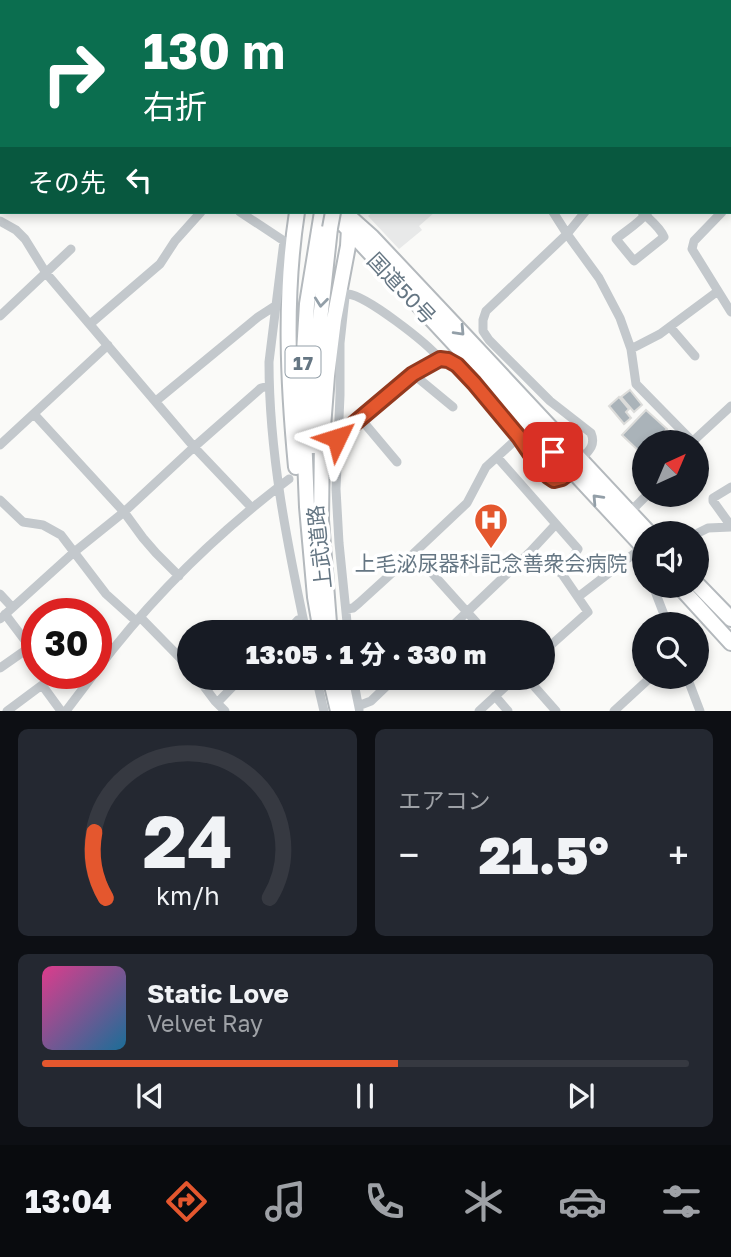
<!DOCTYPE html>
<html lang="ja">
<meta charset="utf-8">
<style>
body{margin:0;font-family:"Golos Text","Noto Sans JP",sans-serif;background:#242831;color:#f1f3f6;height:100vh;display:flex;flex-direction:column;font-size:26px;white-space:nowrap}
*{box-sizing:border-box;margin:0}
p{font-size:23px;color:#9ea1a6}
.icon{flex:none;width:38px;height:38px;fill:none;stroke:currentColor;stroke-width:2;stroke-linecap:round;stroke-linejoin:round}
.map{position:relative;height:711px;overflow:hidden}
.side{display:flex;flex-direction:column;gap:18px;padding:18px;background:#0d0f14;flex:1}
.side>*{flex:none}
.top-card{position:absolute;left:0px;top:0px;width:732px;height:214px;box-shadow:0 4px 10px #0003;background:#0b6e4f;color:#fff;overflow:hidden}
.needle{width:46px;rotate:44deg}
.fabs{position:absolute;left:632px;top:430px;display:grid;gap:14px}
.fabs a{display:grid;place-items:center;width:77px;height:77px;border-radius:50%;background:#171b24;box-shadow:0 4px 10px #0003;font-size:35px}
.speed{position:absolute;left:21px;top:598px;display:flex;gap:14px;font-size:35px;font-weight:700;text-align:center}
.speed>*{display:grid;place-content:center;width:91px;height:91px;border-radius:50%;background:#171b24;box-shadow:0 4px 10px #0003;line-height:1}
.speed .limit{border:10px solid #d22;background:#fff;color:#111}
.pin{position:absolute;display:grid;place-items:center;width:60px;height:60px;color:#fff;margin:-30px;border-radius:14px;box-shadow:0 4px 10px #0006}
.me{position:absolute;width:77px;margin:-38px;rotate:49deg;stroke-linejoin:round;filter:drop-shadow(0 0 5px #0008)}
.turn{display:flex;align-items:center;gap:24px;height:147px;padding:0 28px;font-size:32px}
.turn .icon{width:91px;height:91px;stroke-width:2.5}
.turn b{display:block;font-size:49px;line-height:60px}
.then{display:flex;align-items:center;height:66px;padding:0 28px;background:#0003;gap:14px;font-size:26px}
.big{font-size:52px;font-weight:800;line-height:1.1}
.side .tile{flex:1;display:flex;flex-direction:column;justify-content:center;gap:10px;min-width:0;padding:0 24px;border-radius:10px;background:#242831}
.side .dial{align-items:center;gap:0}
.dial svg{height:182px;overflow:visible;fill:none;stroke:#363941;stroke-width:7;stroke-linecap:round;text-anchor:middle}
.dial text{fill:#f1f3f6;stroke:none}
.song{display:flex;align-items:center;gap:21px}
.cover{width:84px;height:84px;border-radius:10px;background:linear-gradient(135deg,hsl(330 70% 55%),hsl(200 70% 35%))}
.played{height:7px;border-radius:4px;background:linear-gradient(90deg,#e4572e 55%,#363941 55%)}
.keys{display:flex;justify-content:space-around;direction:ltr}
.heat{display:flex;justify-content:space-between;align-items:center;font-size:38px;direction:ltr}
.side .tiles{flex:1;display:grid;gap:18px;grid-template-columns:1fr 1fr}
.tile:last-child{grid-column:span 2}
.trip{position:absolute;left:177px;top:620px;width:378px;height:70px;border-radius:35px;background:#171b24;box-shadow:0 4px 10px #0003;font-weight:800;line-height:70px;text-align:center}
.menu{display:flex;height:112px;justify-content:space-around;align-items:center;background:#090b0e;color:#9ea1a6}
.menu .icon{width:49px;height:49px}
.menu .active{color:#e4572e}
.menu b{font-size:32px;color:#f1f3f6}
.map>svg:first-child{display:block}
.built{fill:#e8e9e9}
.building{fill:#aab3b9;stroke:#dcdcda;stroke-width:2}
.lines{fill:none;stroke-linecap:round;stroke-linejoin:round}
.highway-casing{stroke:#b4b9bd;stroke-width:18}
.minor{stroke:#c3c8cc;stroke-width:9}
.highway{stroke:#fff;stroke-width:14}
.highway-bridge-casing{stroke:#b4b9bd;stroke-width:18;stroke-linecap:butt}
.highway-bridge{stroke:#fff;stroke-width:14}
.oneway{stroke:#939fa8}
.route-casing{stroke:#94391e;stroke-width:18}
.route{stroke:#e4572e;stroke-width:12}
.labels{text-anchor:middle;dominant-baseline:central;stroke-width:7;stroke-linejoin:round;paint-order:stroke}
.shield{fill:#fff;stroke:#939fa8;stroke-width:2}
.shield-label{font-size:19px;font-weight:bold;fill:#657683}
.street-label{font-size:21px;fill:#657683;stroke:#fff}
.poi-label{font-size:21px;fill:#657683;stroke:#fff}
</style>
<div class="map">
<svg width="731" height="711" viewBox="0 0 731 711">
<rect width="100%" height="100%" fill="#fafaf8"/>
<path class="built" d="M373,212H435L419,226L422,230L399,249L368,216Z"/>
<path class="building" d="M630,390L642,405L634,412L621,397Z
M619,397L629,409L626,412L631,418L624,424L609,406Z
M646,410L667,429L661,436L668,443H644V456L622,435Z"/>
<g class="lines">
<g class="highway-casing">
<path id="highway" d="M141,0L143,2
M158,0L159,2
M364,2L365,0
M378,2L379,0
M390,2L391,0
M404,2V0
M332,212L644,548
M344,212L372,237L453,323L650,534
M313,446L317,348L330,228
M296,467C288,383 284,296 297,212
M696,583L731,619
M679,586L731,643
M329,623L321,520L322,440L327,376L334,320L348,246L349,228
M321,632L315,597L307,507L302,385L307,304L322,212
M330,677L338,711
M341,677L348,711"/>
</g>
<path class="minor" d="M100,0L101,2
M459,0V2
M215,2V0
M342,2V0
M425,2L426,0
M644,2L645,0
M730,57L731,56
M0,67L2,68
M0,134L2,131
M730,204L731,202
M240,212L284,241L269,362C269,453 287,543 306,632
M553,212L567,234L599,278L620,318L631,349L636,384L692,441
M642,212C650,220 660,227 664,237L634,261L616,239C627,230 639,223 648,212
M722,212L694,241L692,249L731,312
M0,221L16,230L25,239L46,273L194,447L252,508
M0,316L71,249
M90,324L160,264L175,241L201,212
M670,327L695,356
M631,349L660,334L718,291
M413,374L453,407
M156,401L258,317L275,306
M34,414L124,512L143,538L156,553L179,576
M360,418L397,462
M691,443L731,406
M0,445L108,345
M328,445L413,374L440,359L448,360L457,365L473,383L519,437L540,468L548,476L554,479L562,478L571,471
M497,457L519,437
M581,459C589,451 596,445 591,433L550,401L489,340L483,331V320L486,311L567,234L585,212
M731,487L713,498V501L731,526
M0,500L23,522L43,525L61,535L106,594L136,621
M630,512L647,495
M658,534L664,531L668,534
M696,534L708,528L731,527
M653,586L668,625
M0,594L12,607
M578,597L635,553
M347,609L353,608L359,603L414,553
M140,617L189,667
M0,619L73,553L124,512L194,447L261,388L269,386
M287,632L298,620L303,619
M348,632L339,543L336,489L340,395V343L345,297L348,294C367,296 427,343 440,359
M446,632L530,552L556,524
M485,632L414,553L467,503L486,467L497,457L578,549L562,574L530,552
M542,653L588,612L562,574
M0,668L30,647L5,614
M96,671C151,598 216,534 289,479
M197,677L215,701L225,711
M316,677L324,711
M353,677L359,710
M526,677L556,711
M687,677L700,711
M495,696L508,711
M217,703L242,677
M358,706L371,701L396,677
M7,711L42,685L61,711
M66,711L94,674
M479,711L516,677
M614,711L651,677"/>
<use href="#highway" class="highway"/>
<g class="highway-bridge-casing">
<path id="highway-bridge" d="M330,228L333,212"/>
</g>
<use href="#highway-bridge" class="highway-bridge"/>
</g>
<defs><path id="oneway-chevron" d="M-2-3.5L2.5 0L-2 3.5" fill="none" stroke-width="1.6" stroke-linecap="round" stroke-linejoin="round" transform="scale(1.75)"/></defs>
<g class="oneway">
<use href="#oneway-chevron" transform="translate(321 302) rotate(96)"/>
<use href="#oneway-chevron" transform="translate(460 331) rotate(47)"/>
<use href="#oneway-chevron" transform="translate(597 499) rotate(-133)"/>
</g>
<g class="lines">
<g class="route-casing">
<path id="route" d="M337,438L413,374L440,359L448,360L457,365L474,383L519,437L540,468L548,476L554,480L562,478L571,471L553,452"/>
</g>
<use href="#route" class="route"/>
</g>
<defs>
<g id="hospital-pin" transform="scale(1.75)"><path d="M0 17L-7.5 6A9.5 9.5 0 1 1 7.5 6Z" fill="#e4572e" stroke="#fff"/><path d="M-5-5h3v3.5h4V-5h3V5h-3V1.5h-4V5h-3Z" fill="#fff"/></g>
</defs>
<g fill-rule="evenodd">
<use href="#hospital-pin" x="491" y="520"/>
</g>
<g class="labels">
<rect class="shield" x="285.5" y="346.5" width="35" height="31" rx="5"/>
<g class="shield-label">
<text x="303" y="362">17</text>
</g>
<g class="street-label">
<text transform="translate(402 288) rotate(47)">国道50号</text>
<text transform="translate(319 547) rotate(-96)">上武道路</text>
</g>
<g class="poi-label">
<text x="491" y="563">上毛泌尿器科記念善衆会病院</text>
</g>
</g>
</svg>
<div class="fabs">
<a><svg class="needle" viewBox="-14 -14 28 28"><path d="M0-13l5 13h-10z" fill="#e53935"/><path d="M0 13l5-13h-10z" fill="#9ea1a6"/></svg></a>
<a><svg class="icon" aria-label="sound" viewBox="0 0 24 24"><path d="M4 9h4l5-4v14l-5-4H4zM17 9q2 3 0 6"/></svg></a>
<a><svg class="icon" aria-label="search" viewBox="0 0 24 24"><circle cx="10" cy="10" r="6"/><path d="M15 15l6 6"/></svg></a>
</div>
<div class="speed"><div class="limit">30</div></div>
<div class="pin" style="left:553px;top:452px;background:#d93025"><svg class="icon" aria-label="arrive" viewBox="0 0 24 24"><path d="M6 21V4h12l-3 4 3 4H6"/></svg></div>
<svg class="me" style="left:337px;top:438px" viewBox="-20 -20 40 40"><path d="M0-17L14 15 0 8-14 15z" fill="#e4572e" stroke="#fff" stroke-width="4"/></svg>
<div class="trip">13:05 · 1 分 · 330 m</div>
<div class="top-card">
<div class="turn"><svg class="icon" aria-label="right" viewBox="0 0 24 24"><path d="M7 20v-9h11M14 6l5 5-5 5"/></svg><div><b>130 m</b>右折</div></div>
<div class="then">その先<svg class="icon" aria-label="left" viewBox="0 0 24 24"><path d="M17 20v-9H6M10 6l-5 5 5 5"/></svg></div>
</div>
</div>
<section class="side">
<div class="tiles">
<div class="tile dial"><svg viewBox="0 0 100 80">
<path d="M14 69A42 42 0 1 1 86 69"/>
<path d="M14 69A42 42 0 0 1 9 40" stroke="#e4572e"/>
<text x="50" y="56" font-size="32" font-weight="700">24</text>
<text x="50" y="72" font-size="11">km/h</text>
</svg></div>
<div class="tile"><p>エアコン</p>
<div class="heat"><a>−</a><b class="big">21.5°</b><a>+</a></div>
</div>
<div class="tile">
<div class="song"><i class="cover"></i><div><b>Static Love</b><p>Velvet Ray</p></div></div>
<div class="played"></div>
<div class="keys"><svg class="icon" aria-label="previous" viewBox="0 0 24 24"><path d="M18 5L8 12l10 7zM5 5v14"/></svg><svg class="icon" aria-label="pause" viewBox="0 0 24 24"><path d="M8 5v14M16 5v14"/></svg><svg class="icon" aria-label="next" viewBox="0 0 24 24"><path d="M6 5l10 7-10 7zM19 5v14"/></svg></div>
</div>
</div>
</section>
<nav class="menu">
<b>13:04</b>
<svg class="icon active" aria-label="directions" viewBox="0 0 24 24"><path d="M12 3l9 9-9 9-9-9zM9 14v-3h6M13 9l2 2-2 2"/></svg>
<svg class="icon" aria-label="music" viewBox="0 0 24 24"><path d="M9 18V5l10-2v13"/><circle cx="6" cy="18" r="3"/><circle cx="16" cy="16" r="3"/></svg>
<svg class="icon" aria-label="phone" viewBox="0 0 24 24"><path d="M5 4h4l2 5-3 2q2 4 5 5l2-3 5 2v4C11 20 4 13 5 4z"/></svg>
<svg class="icon" aria-label="climate" viewBox="0 0 24 24"><path d="M12 3v18M4 7l16 10M4 17L20 7"/></svg>
<svg class="icon" aria-label="car" viewBox="0 0 24 24"><path d="M5 17H2v-5l4-1 3-4h7l3 4 3 1v5h-3M9 17h6M6 11h13"/><circle cx="7" cy="17" r="2"/><circle cx="17" cy="17" r="2"/></svg>
<svg class="icon" aria-label="filters" viewBox="0 0 24 24"><path d="M4 7h16M4 17h16"/><circle cx="9" cy="7" r="2"/><circle cx="15" cy="17" r="2"/></svg>
</nav>
